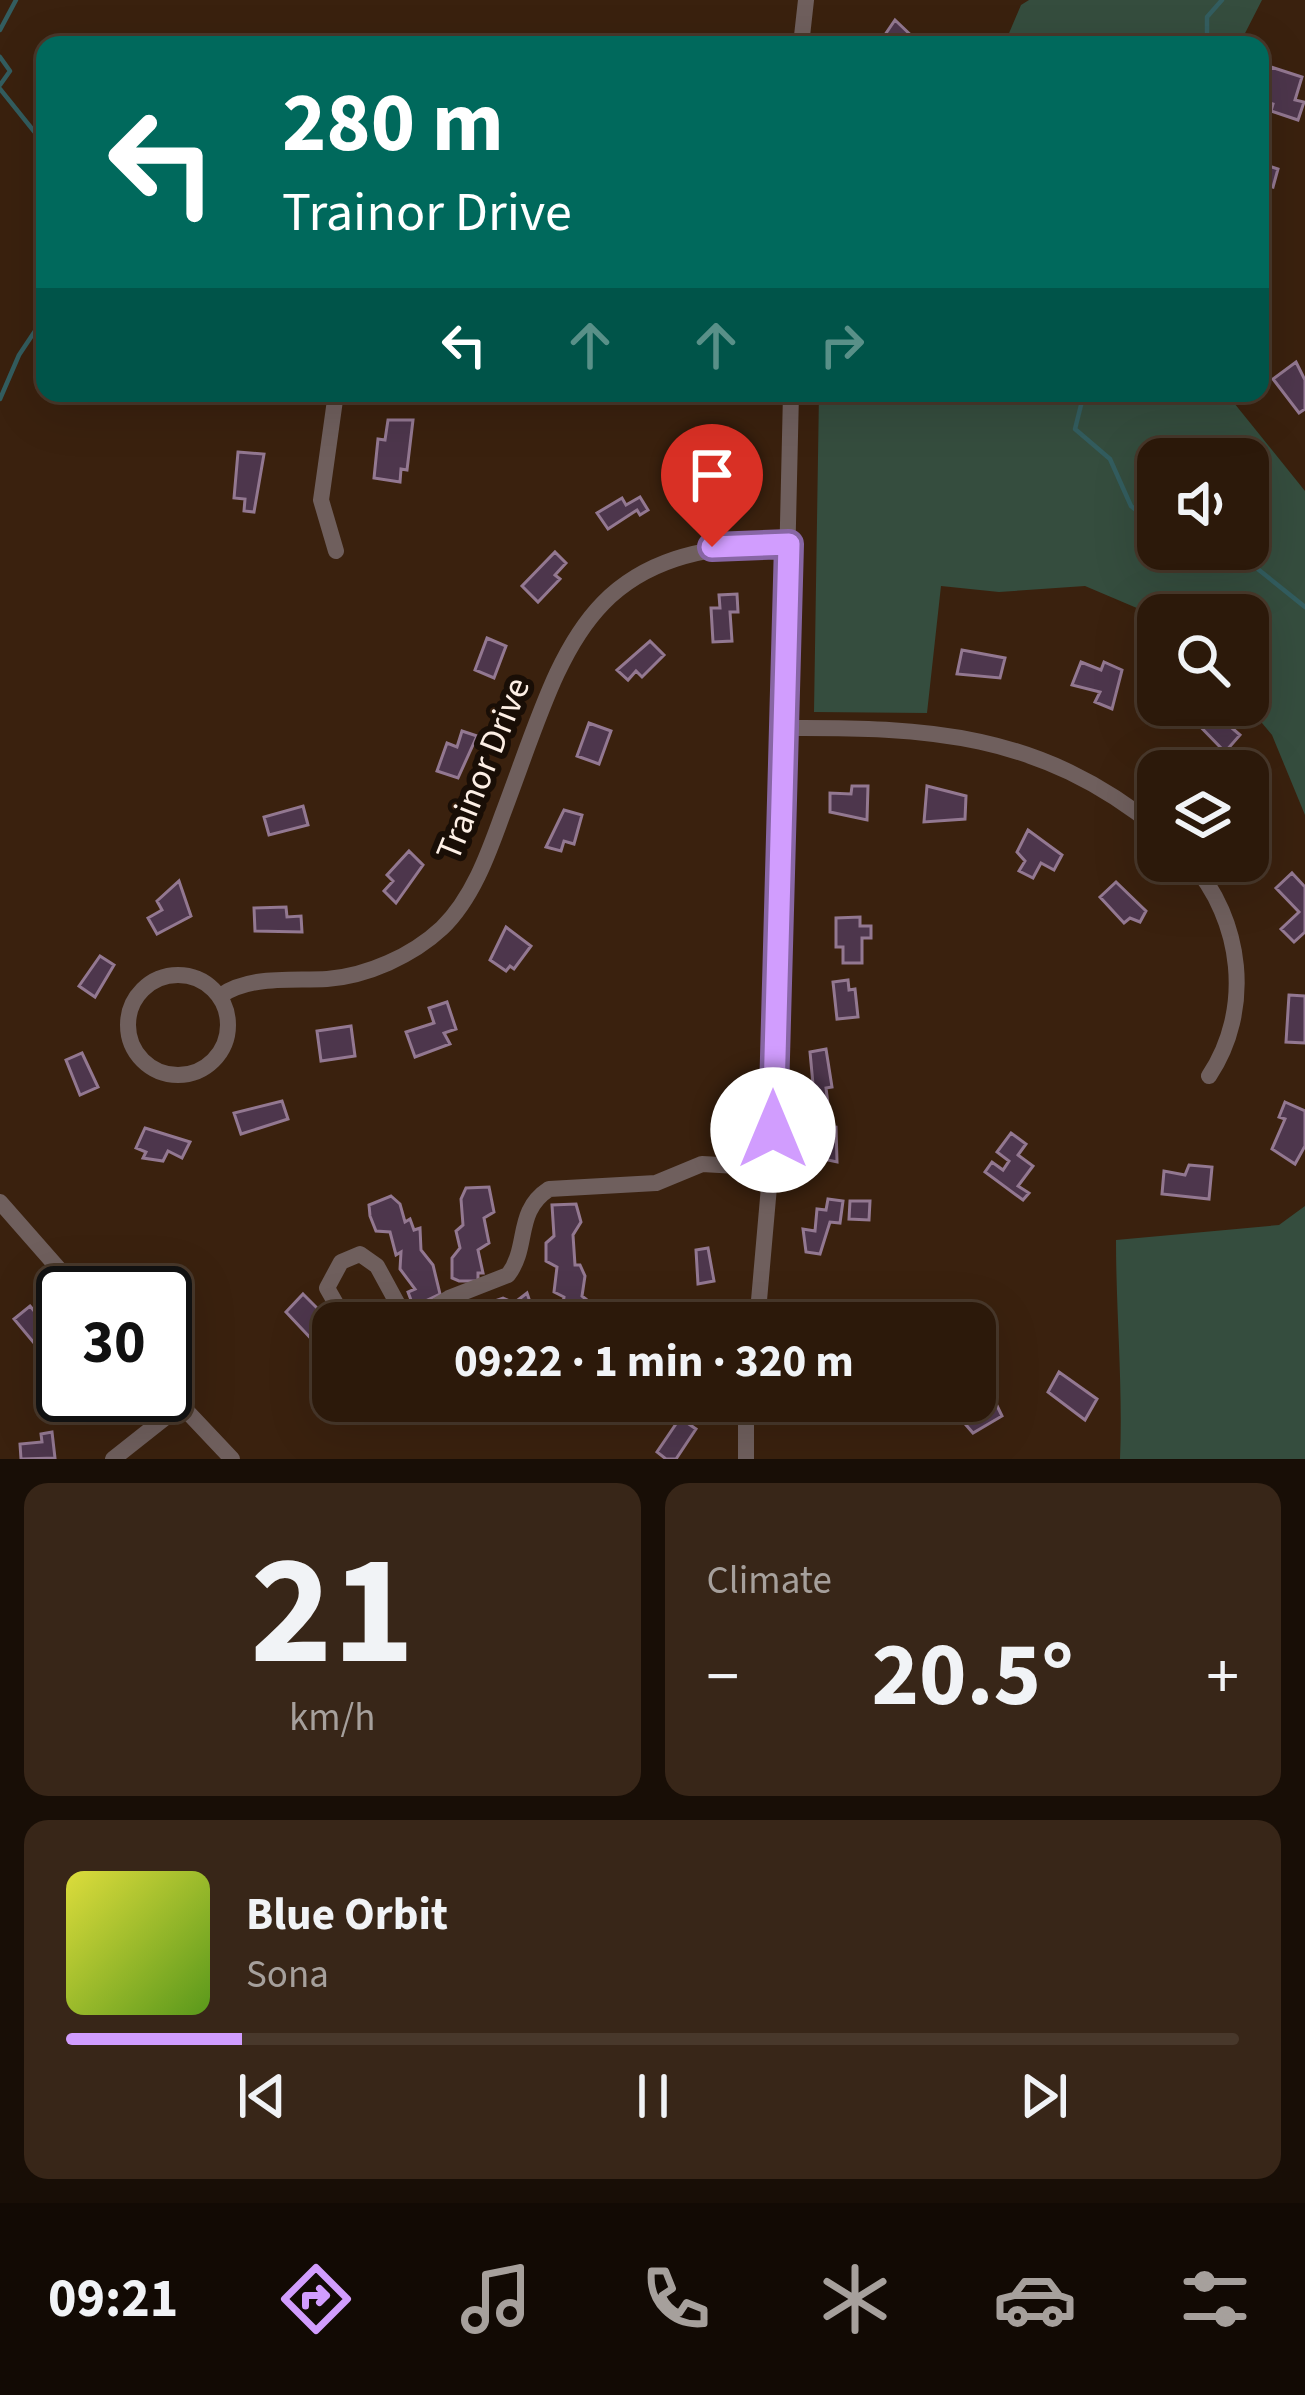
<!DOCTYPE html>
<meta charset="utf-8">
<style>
body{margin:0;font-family:"Source Sans 3",sans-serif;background:#382618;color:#f1f3f6;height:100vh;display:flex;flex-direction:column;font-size:45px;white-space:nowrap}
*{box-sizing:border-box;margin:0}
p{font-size:39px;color:#a6a09c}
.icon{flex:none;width:66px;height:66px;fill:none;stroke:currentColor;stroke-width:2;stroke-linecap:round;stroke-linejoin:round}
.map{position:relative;height:1459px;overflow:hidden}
.side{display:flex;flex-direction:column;gap:24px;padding:24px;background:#180e06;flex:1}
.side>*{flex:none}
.top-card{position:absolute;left:36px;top:36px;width:1233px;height:366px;border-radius:24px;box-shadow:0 12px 48px #0002,0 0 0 3px #48382b;background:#00695c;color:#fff;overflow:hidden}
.buttons{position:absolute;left:1137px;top:438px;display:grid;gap:24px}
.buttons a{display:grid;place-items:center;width:132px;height:132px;border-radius:24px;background:#2c190a;box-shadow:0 12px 48px #0002,0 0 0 3px #48382b;font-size:60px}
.speed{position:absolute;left:36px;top:1266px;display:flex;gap:24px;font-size:60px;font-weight:700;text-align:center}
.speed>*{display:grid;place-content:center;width:156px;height:156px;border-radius:50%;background:#2c190a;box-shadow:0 12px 48px #0002,0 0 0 3px #48382b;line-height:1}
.speed .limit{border:6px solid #111;border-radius:18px;background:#fff;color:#111}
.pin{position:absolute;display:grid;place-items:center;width:102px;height:102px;color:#fff;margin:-123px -51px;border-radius:50% 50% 50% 0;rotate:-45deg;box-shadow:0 0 12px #0007}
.pin .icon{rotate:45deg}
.me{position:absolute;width:132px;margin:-66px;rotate:0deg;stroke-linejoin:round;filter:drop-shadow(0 0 9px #0008)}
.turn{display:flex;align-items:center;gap:42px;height:252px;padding:0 48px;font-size:54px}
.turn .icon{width:156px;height:156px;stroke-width:2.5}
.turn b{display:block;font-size:84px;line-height:102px}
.lanes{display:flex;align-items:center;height:114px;padding:0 48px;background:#0003;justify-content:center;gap:60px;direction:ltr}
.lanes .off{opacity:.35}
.big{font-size:90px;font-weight:700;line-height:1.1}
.side .widget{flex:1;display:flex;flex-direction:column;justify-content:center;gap:18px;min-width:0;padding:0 42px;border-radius:24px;background:#382618}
.side .dial{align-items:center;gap:0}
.dial b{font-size:156px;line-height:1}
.song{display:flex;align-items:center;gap:36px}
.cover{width:144px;height:144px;border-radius:18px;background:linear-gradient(135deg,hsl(60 70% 55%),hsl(90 70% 35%))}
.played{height:12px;border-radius:6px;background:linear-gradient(90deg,#d19dfe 15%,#48382b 15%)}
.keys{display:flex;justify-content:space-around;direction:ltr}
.heat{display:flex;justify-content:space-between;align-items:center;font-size:66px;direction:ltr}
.side .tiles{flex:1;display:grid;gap:24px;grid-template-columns:1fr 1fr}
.widget:last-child{grid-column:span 2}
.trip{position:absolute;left:312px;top:1302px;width:684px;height:120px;border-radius:24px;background:#2c190a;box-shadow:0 12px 48px #0002,0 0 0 3px #48382b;font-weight:700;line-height:120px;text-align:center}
.tab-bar{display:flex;height:192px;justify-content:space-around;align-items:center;background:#120a04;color:#a6a09c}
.tab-bar .icon{width:84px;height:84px}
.tab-bar .selected{color:#d19dfe}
.tab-bar b{font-size:54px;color:#f1f3f6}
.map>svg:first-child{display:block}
.green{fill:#354d3e;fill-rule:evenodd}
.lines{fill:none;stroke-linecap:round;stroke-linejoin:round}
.stream{stroke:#335d5f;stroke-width:4.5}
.building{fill:#4d364c;stroke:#937891;stroke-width:3}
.minor{stroke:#6f5f5d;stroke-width:16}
.route-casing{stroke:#8866a5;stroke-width:30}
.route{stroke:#d19dfe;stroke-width:21}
.labels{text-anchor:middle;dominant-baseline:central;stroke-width:12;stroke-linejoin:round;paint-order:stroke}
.street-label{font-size:36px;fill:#fdefe5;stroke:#190e06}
</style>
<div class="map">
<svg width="1305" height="1459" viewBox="0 0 1305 1459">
<rect width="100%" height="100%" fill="#3a210e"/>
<path class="green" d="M1029,0H1262L1239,45H1004L1021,5Z
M819,393H1226L1305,491V815L1272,735L1247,705L1248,615L1158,617L1085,586L999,592L941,586L927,713L814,712ZM1158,459H1248V549H1158Z
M1305,1206V1459H1120C1123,1385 1116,1314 1116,1240L1279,1225Z"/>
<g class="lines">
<path class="stream" d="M0,30L16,0
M1207,45V17L1222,0
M0,57L10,71L0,85
M0,89L45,145
M1084,393L1075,429L1110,459L1131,506L1158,528
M0,399L19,355L45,316
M1176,549L1194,570L1249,562L1305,607"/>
</g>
<path class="building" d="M895,20L917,41L913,45H878Z
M1271,67L1302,77L1295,100L1304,102L1298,120L1271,111L1273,104L1266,102Z
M1260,163L1278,169L1273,187L1260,183Z
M1296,362L1305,380V409L1299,413L1273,379Z
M388,420H413L407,470L401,469L400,482L374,478L378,439L385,440Z
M238,452L264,454L254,512L244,511L245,499L234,498Z
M728,465L732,494L695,499L691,470Z
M640,497L648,510L640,515L637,510L608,529L597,513L622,498L626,505Z
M555,552L566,563L555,575L560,579L538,602L522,586Z
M737,594L738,612H730L732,641L713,642L711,608H720L719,595Z
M487,638L506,646L494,678L475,670Z
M650,641L664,655L642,677L636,671L628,680L617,670Z
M962,650L1005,658L1000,678L957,674Z
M1081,662L1101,670L1104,662L1122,670L1112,709L1095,702L1100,692L1072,685Z
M1200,705L1212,715L1220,708L1230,716L1225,722L1240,735L1225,752L1190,716Z
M589,723L611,731L599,764L577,756Z
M462,731L477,736L458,778L437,771L447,743L457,747Z
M852,786H868L867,820L830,812V793L851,794Z
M927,786L966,796L965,819L924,822Z
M303,806L308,825L269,835L264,817Z
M564,810L582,815L574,844L564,841L561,851L546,847Z
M1028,830L1062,855L1054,870L1041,863L1033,878L1019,871L1025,861L1017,852Z
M409,851L423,865L396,903L384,891L393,881L387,875Z
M1292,873L1305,887V932L1294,942L1281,929L1299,912L1276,888Z
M179,881L191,916L157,934L148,918L162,910L157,901Z
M1116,882L1146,911L1140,922L1130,918L1124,923L1100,897Z
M286,907L287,917L301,916L302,932L255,931L254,908Z
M860,917V926H871V938H862V963H843V947H836V918Z
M506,927L531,946L514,969L510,966L506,971L490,960Z
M100,956L114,965L95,997L79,986Z
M848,980L849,990L855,989L858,1017L837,1019L833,982Z
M1289,995L1305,996V1043L1286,1042Z
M447,1002L456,1029L444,1033L450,1044L415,1057L406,1032L434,1023L429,1008Z
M351,1026L355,1056L321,1061L317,1031Z
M826,1049L832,1087L826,1088L828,1104L815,1106L810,1052Z
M82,1053L98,1087L80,1095L66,1060Z
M282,1101L288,1119L241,1134L234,1113Z
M1285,1102L1305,1111V1146L1295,1164L1272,1149L1285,1119L1279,1117Z
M819,1125L836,1127L837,1162L814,1157Z
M145,1128L190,1142L182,1158L168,1151L163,1161L143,1158L146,1152L136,1148Z
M1011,1133L1026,1144L1018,1155L1033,1166L1018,1186L1029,1193L1023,1200L985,1172L992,1162L1003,1170L1009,1161L997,1152Z
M1189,1165L1212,1167L1209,1199L1162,1194L1164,1171L1185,1175Z
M489,1187L494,1212L484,1218L489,1243L478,1250L483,1273H478V1281H459L452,1278V1258L460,1248L456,1231L463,1225L461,1199L466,1188Z
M391,1196L400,1204L405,1222L410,1219L414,1230L420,1228L421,1250L433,1265L440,1294L419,1304L411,1300L408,1292L415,1289L400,1269L401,1252L396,1255L390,1232L376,1231L370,1216L369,1205Z
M828,1199L843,1201L840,1223L830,1222L820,1254L806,1252L803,1229L815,1231L817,1209L826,1210Z
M850,1201H870L869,1220L849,1219Z
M576,1204L581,1222L573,1235L575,1265H580L585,1276L582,1296L592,1304L590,1323L560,1321L564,1297L554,1292L557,1267L546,1261V1243L554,1236L552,1205Z
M708,1248L714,1281L698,1284L696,1250Z
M527,1293L537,1323H454L458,1314L503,1298L514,1303Z
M303,1294L333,1324V1362L286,1312Z
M30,1306L55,1336L39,1349L14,1319Z
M1059,1372L1097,1399L1085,1420L1048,1392Z
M989,1389L1002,1416L973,1433L960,1418Z
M351,1401H385L387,1405L356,1415Z
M680,1418L696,1429L676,1459H666L657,1452Z
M52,1432L55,1458L21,1459L20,1444L42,1442L41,1434Z"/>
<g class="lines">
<path class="minor" d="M801,45L806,0
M336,551L321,500L336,393
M782,728C928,727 1039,732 1158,829
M1190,861C1243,920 1253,1010 1209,1076
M128 1025a50 50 0 1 1 100 0a50 50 0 1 1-100 0Z
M220,996C250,975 292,981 327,979C367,976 412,956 442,928C472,899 488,855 502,816C566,647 580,544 789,544
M0,1202L80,1293
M347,1323L327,1288L341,1262L360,1254L377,1266L408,1323
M408,1323L449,1298L508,1275C530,1246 514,1212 549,1189L656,1183L702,1164L772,1168
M757,1323L774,1130L791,393
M165,1388L232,1459
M113,1459L180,1406
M746,1459V1401"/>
</g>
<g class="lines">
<g class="route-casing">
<path id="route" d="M712,547L789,544L773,1130"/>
</g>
<use href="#route" class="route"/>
</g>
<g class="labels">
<g class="street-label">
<text transform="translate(483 769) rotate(-68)">Trainor Drive</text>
</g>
</g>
</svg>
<div class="buttons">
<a><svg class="icon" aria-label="sound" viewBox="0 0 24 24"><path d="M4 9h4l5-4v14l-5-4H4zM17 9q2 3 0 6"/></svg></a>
<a><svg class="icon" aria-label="search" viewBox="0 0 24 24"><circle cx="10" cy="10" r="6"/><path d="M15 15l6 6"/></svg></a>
<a><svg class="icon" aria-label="layers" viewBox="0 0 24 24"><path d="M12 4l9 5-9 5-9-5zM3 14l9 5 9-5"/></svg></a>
</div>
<div class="speed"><div class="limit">30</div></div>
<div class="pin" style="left:712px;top:547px;background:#d93025"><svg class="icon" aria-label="arrive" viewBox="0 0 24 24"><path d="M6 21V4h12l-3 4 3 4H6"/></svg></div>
<svg class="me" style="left:773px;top:1130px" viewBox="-20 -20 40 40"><circle r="19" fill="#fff"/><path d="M0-13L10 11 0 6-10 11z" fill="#d19dfe"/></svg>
<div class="trip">09:22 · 1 min · 320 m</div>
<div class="top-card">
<div class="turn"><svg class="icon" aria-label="left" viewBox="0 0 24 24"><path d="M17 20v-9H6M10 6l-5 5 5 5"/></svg><div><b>280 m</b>Trainor Drive</div></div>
<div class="lanes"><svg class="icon" aria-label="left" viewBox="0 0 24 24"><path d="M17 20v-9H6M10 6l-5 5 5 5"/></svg><svg class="icon off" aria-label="ahead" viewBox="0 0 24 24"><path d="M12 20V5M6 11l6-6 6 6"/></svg><svg class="icon off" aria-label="ahead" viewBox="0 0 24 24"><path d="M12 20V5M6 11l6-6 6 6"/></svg><svg class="icon off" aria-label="right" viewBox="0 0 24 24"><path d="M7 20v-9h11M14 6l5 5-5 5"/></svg></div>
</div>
</div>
<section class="side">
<div class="tiles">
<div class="widget dial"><b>21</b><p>km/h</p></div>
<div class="widget"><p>Climate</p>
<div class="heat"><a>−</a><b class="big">20.5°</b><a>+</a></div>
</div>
<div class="widget">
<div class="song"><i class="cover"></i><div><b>Blue Orbit</b><p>Sona</p></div></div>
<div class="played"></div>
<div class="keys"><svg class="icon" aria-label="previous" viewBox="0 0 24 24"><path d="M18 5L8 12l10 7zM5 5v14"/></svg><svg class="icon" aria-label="pause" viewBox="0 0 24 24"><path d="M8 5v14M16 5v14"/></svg><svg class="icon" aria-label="next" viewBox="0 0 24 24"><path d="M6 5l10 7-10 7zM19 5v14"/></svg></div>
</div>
</div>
</section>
<nav class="tab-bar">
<b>09:21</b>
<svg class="icon selected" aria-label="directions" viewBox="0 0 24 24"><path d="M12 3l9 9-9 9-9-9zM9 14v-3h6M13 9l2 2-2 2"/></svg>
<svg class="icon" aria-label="music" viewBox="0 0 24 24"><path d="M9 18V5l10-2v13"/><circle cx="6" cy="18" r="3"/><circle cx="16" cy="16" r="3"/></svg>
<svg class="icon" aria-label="phone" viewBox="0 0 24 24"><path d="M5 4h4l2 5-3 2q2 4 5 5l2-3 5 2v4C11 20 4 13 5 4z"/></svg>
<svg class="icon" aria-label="climate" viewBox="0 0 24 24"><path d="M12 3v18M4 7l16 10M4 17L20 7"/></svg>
<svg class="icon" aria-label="car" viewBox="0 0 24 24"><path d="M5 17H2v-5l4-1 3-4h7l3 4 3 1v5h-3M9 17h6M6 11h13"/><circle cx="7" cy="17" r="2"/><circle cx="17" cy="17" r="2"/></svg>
<svg class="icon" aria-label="filters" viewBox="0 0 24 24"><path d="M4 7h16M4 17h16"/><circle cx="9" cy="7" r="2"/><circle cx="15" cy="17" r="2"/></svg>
</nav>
